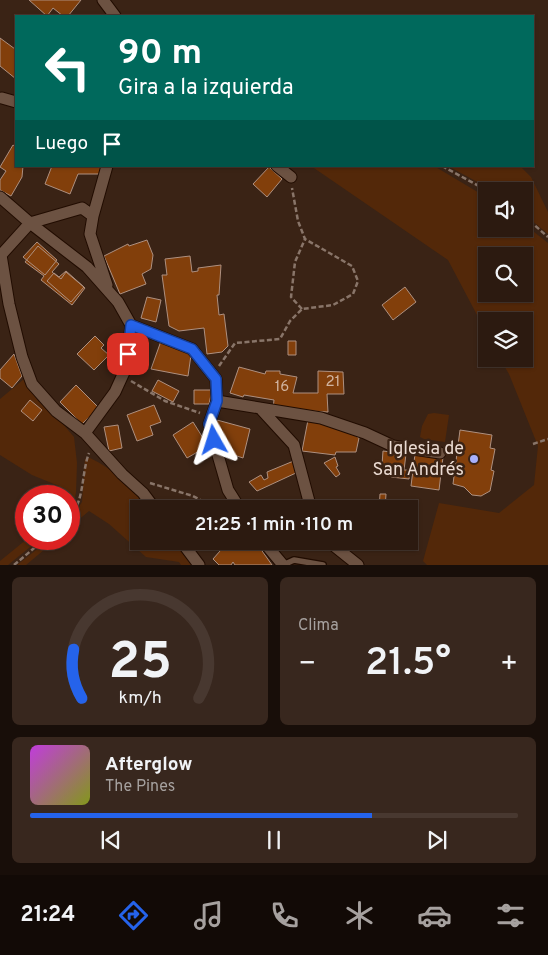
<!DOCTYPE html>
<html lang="es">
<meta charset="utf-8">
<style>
body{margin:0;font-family:Overpass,sans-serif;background:#38271e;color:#f1f3f6;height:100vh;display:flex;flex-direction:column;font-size:19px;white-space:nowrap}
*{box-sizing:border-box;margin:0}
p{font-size:16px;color:#a6a19f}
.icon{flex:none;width:28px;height:28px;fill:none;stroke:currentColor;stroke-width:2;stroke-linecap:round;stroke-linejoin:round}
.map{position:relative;height:565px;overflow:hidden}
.details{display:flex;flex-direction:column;gap:12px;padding:12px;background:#180e09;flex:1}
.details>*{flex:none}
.banner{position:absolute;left:15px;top:15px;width:519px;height:152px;border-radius:0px;box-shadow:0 1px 4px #0004,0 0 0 1px #483830;background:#00695c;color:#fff;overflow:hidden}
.tools{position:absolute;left:478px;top:182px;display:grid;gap:10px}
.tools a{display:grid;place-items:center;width:55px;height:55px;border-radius:0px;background:#2c1a10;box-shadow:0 1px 4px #0004,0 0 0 1px #483830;font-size:25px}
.speed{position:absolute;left:15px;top:485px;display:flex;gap:10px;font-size:25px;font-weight:700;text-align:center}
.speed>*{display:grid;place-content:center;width:65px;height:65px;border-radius:50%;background:#2c1a10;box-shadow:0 1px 4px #0004,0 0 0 1px #483830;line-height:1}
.speed .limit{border:8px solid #d22;background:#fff;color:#111}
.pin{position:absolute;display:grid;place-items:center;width:42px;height:42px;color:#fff;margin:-21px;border-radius:10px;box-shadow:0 2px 8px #0006}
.me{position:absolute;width:55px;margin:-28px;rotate:354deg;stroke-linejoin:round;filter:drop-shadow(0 0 4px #0008)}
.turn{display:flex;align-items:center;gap:18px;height:105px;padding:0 20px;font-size:22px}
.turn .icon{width:65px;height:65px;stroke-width:2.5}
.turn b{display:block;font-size:35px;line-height:42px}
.then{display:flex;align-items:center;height:48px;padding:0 20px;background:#0003;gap:10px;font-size:19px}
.big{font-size:38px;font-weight:600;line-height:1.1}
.details .widget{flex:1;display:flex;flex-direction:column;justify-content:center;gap:8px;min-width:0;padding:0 18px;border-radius:8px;background:#38271e}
.details .dial{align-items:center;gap:0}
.dial svg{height:130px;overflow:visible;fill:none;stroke:#483830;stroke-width:7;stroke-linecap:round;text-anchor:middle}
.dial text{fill:#f1f3f6;stroke:none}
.song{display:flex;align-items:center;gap:15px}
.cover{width:60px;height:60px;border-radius:8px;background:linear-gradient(135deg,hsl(290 70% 55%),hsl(70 70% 35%))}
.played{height:5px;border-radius:2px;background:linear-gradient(90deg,#2563eb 70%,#483830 70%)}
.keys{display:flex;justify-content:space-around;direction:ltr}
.heat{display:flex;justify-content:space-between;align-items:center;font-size:28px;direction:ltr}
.details .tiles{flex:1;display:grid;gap:12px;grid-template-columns:1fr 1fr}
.widget:last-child{grid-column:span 2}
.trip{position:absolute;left:130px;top:500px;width:288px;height:50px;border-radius:0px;background:#2c1a10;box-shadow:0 1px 4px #0004,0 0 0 1px #483830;font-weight:600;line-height:50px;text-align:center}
.tabs{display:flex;height:80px;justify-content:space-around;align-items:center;background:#120a06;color:#a6a19f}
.tabs .icon{width:35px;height:35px}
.tabs .active{color:#2563eb}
.tabs b{font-size:22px;color:#f1f3f6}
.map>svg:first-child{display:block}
.green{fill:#532809;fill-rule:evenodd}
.building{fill:#823f0b;stroke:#ae9080}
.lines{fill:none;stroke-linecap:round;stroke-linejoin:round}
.service-casing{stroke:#210c01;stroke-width:8}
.minor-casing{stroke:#210c01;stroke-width:13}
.path{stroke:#897569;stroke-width:2.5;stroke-dasharray:5 2.5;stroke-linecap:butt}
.service{stroke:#6c5242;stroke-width:5.5}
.minor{stroke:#6c5242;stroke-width:11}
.route-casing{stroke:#184099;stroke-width:12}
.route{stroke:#2563eb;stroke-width:9}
.poi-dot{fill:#a8b0fc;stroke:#3a2315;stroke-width:2}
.labels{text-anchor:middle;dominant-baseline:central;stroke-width:5;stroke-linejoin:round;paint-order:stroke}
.number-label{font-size:15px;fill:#d1b4a0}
.poi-label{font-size:18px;fill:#ebdbd2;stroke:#3a2315;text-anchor:end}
</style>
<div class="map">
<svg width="548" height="565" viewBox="0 0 548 565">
<rect width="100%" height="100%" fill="#3a2315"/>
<path class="green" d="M311,166H434L486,197V229H524V224L548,243V565H427L423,561L439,503L499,513L534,485L538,446L509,374L500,359H524V321H486V332L448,260ZM486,256H524V294H486Z
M448,166H520L531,177L548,212V234L524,214V191H494Z
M24,379L38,401L62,423L74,437L77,463L76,492L74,504L69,512V496H60L59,486L32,475L0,455V399Z
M434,413L449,415L445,442L424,439L420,437L422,426L428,414Z
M90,458C114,469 133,488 150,509H139V541H175L192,565H181L179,562L146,557L109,524L89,511L69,528V522L82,502L85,459Z
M27,539H40L8,565H0V561Z
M50,539H57L26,565H17Z"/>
<path class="building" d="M29,0H81L68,16H63L53,8L47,16Z
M0,38L15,49L16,47V79L0,66Z
M13,145L16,147V166H23L22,177L11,196L0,190V180L6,171L0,167Z
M52,166H102V174H78L70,194L45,184Z
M269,167L282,179L267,197L253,184Z
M147,240L153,255L151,269L142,274L146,284L120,294L104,256L128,244L129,246Z
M37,242L57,260L45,275L23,257Z
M38,246L59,264L52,272L61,279L66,272L85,288L72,305L41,280L44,276L25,262Z
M190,256L192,272L198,271V268L221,265L219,295H217L219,315L224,314L228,346L222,352L207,354L204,328L179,331L169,326L162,275H167L165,259Z
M66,271L84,287L71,302L47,281L54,273L59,277Z
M405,287L416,302L393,320L382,305Z
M147,297L161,300L156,322L141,318Z
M95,336L104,345L101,348L109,355L94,370L77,354Z
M161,341L191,355L188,376L151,369Z
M288,341H296V355H288Z
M14,354L22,376L12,388L0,378V370Z
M239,367L265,374L266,371H280V374L297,377L293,393H318V371L343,372L344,394H327L328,412L273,409L274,400L244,395L243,397L230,393Z
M158,380L179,391L173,402L152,391Z
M76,385L99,408L82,424L60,402Z
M194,390H212L209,404H194Z
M30,400L42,410L33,421L21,411Z
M154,405L161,422L150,426L153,435L137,441L127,415Z
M217,420L250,429L243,458L225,452L214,435Z
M308,420L347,430L359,438L356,452H336L335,455L302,451Z
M193,422L208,446L187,458L173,435Z
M118,425L122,448L109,451L104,427Z
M460,430L492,435L490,448L495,449L491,470L494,471L490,491L481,496L472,495L464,487L453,484Z
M383,451L406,454L404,470H410L409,479L391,477L392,470L382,465Z
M415,454L443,457L439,490L411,486Z
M335,457L338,466L336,467L340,474L336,477L324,463Z
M296,460L298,472L257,491L249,482L261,475L264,480L268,478L267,472Z
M380,494H386L385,509H379Z
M221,541H256L262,546L260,548L272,565H235L233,562L231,565H219L213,559L220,551L217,549L222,542Z"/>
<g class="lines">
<g class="service-casing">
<path id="service" d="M283,565L294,560L323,565"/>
</g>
<g class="minor-casing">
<path id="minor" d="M103,0L115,16
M2,98L16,102
M277,166L291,177
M0,197L30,223L87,267L118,302L131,325L126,368L115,392L85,433
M93,216L82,208L30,223L1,255L9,304L22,357L32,384L56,411L85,433L122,474L143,493L155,509
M107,285L90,234L93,216L107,166
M131,325L192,349L216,379L217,401L209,424L228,490L240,509
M217,401L321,418L365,433L393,446L440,453
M260,408L294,445L311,509
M181,541L199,565
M263,541L283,565
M328,541L358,565"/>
</g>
<path class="path" d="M442,166L488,191
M524,216L548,237
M302,309L291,297L295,262L305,239
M219,366L235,343L280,339L290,321L302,309L333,305L353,294L358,281L352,266L305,239L298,221L292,188
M131,381L165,401L200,413
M533,444L548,439
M150,483L193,496L217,509
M69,518C85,501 81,474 89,453
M14,565L45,539"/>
<use href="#service" class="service"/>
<use href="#minor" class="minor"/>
</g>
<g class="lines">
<g class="route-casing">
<path id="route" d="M128,354L131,325L192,349L216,379L217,401L209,424L214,440"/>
</g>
<use href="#route" class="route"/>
</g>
<circle class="poi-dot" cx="474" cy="459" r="5"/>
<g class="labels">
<g class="number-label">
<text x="333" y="382">21</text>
<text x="282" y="387">16</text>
</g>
<g class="poi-label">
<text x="464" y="449">Iglesia de<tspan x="464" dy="21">San Andrés</tspan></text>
</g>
</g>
</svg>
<div class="tools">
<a><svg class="icon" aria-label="sound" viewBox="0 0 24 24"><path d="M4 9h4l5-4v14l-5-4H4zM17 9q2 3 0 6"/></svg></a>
<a><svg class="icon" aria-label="search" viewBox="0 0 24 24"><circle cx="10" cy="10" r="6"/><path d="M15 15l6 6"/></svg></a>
<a><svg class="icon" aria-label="layers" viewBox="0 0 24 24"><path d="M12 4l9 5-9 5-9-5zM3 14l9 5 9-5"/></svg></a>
</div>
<div class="speed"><div class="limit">30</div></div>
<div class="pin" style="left:128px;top:354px;background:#d93025"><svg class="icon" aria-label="arrive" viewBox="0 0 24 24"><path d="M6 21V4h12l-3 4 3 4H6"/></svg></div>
<svg class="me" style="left:214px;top:440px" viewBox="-20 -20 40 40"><path d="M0-17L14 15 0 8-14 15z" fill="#2563eb" stroke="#fff" stroke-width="4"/></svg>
<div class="trip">21:25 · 1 min · 110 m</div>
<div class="banner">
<div class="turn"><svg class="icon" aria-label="left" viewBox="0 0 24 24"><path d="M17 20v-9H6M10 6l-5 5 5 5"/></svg><div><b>90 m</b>Gira a la izquierda</div></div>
<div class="then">Luego<svg class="icon" aria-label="arrive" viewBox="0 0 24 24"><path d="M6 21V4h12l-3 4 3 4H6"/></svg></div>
</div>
</div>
<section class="details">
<div class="tiles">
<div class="widget dial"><svg viewBox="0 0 100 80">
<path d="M14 69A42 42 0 1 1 86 69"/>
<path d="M14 69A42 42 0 0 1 9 39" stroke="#2563eb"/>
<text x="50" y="56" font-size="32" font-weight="700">25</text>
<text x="50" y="72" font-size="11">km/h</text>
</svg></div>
<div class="widget"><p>Clima</p>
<div class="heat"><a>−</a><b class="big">21.5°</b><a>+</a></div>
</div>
<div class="widget">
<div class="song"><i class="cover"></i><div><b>Afterglow</b><p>The Pines</p></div></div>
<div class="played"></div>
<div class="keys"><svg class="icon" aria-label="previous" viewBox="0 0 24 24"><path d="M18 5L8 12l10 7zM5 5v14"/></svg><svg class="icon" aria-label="pause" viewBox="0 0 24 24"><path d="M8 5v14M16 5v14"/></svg><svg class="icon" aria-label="next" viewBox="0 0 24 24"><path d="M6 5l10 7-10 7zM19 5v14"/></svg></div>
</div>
</div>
</section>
<nav class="tabs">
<b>21:24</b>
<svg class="icon active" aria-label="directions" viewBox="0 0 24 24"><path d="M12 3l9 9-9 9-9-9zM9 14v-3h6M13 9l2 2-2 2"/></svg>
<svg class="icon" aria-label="music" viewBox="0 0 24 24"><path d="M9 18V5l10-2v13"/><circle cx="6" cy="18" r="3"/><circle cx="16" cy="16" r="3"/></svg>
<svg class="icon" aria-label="phone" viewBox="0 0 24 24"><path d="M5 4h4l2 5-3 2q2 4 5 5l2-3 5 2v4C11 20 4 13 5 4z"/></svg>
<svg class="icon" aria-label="climate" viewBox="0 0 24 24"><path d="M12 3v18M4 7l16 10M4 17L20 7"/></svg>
<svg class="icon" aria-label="car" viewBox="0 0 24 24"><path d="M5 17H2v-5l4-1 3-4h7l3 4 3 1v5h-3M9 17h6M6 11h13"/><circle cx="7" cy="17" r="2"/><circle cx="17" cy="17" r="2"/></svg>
<svg class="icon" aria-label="filters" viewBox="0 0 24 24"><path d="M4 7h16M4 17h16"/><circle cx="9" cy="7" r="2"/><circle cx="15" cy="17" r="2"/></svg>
</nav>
